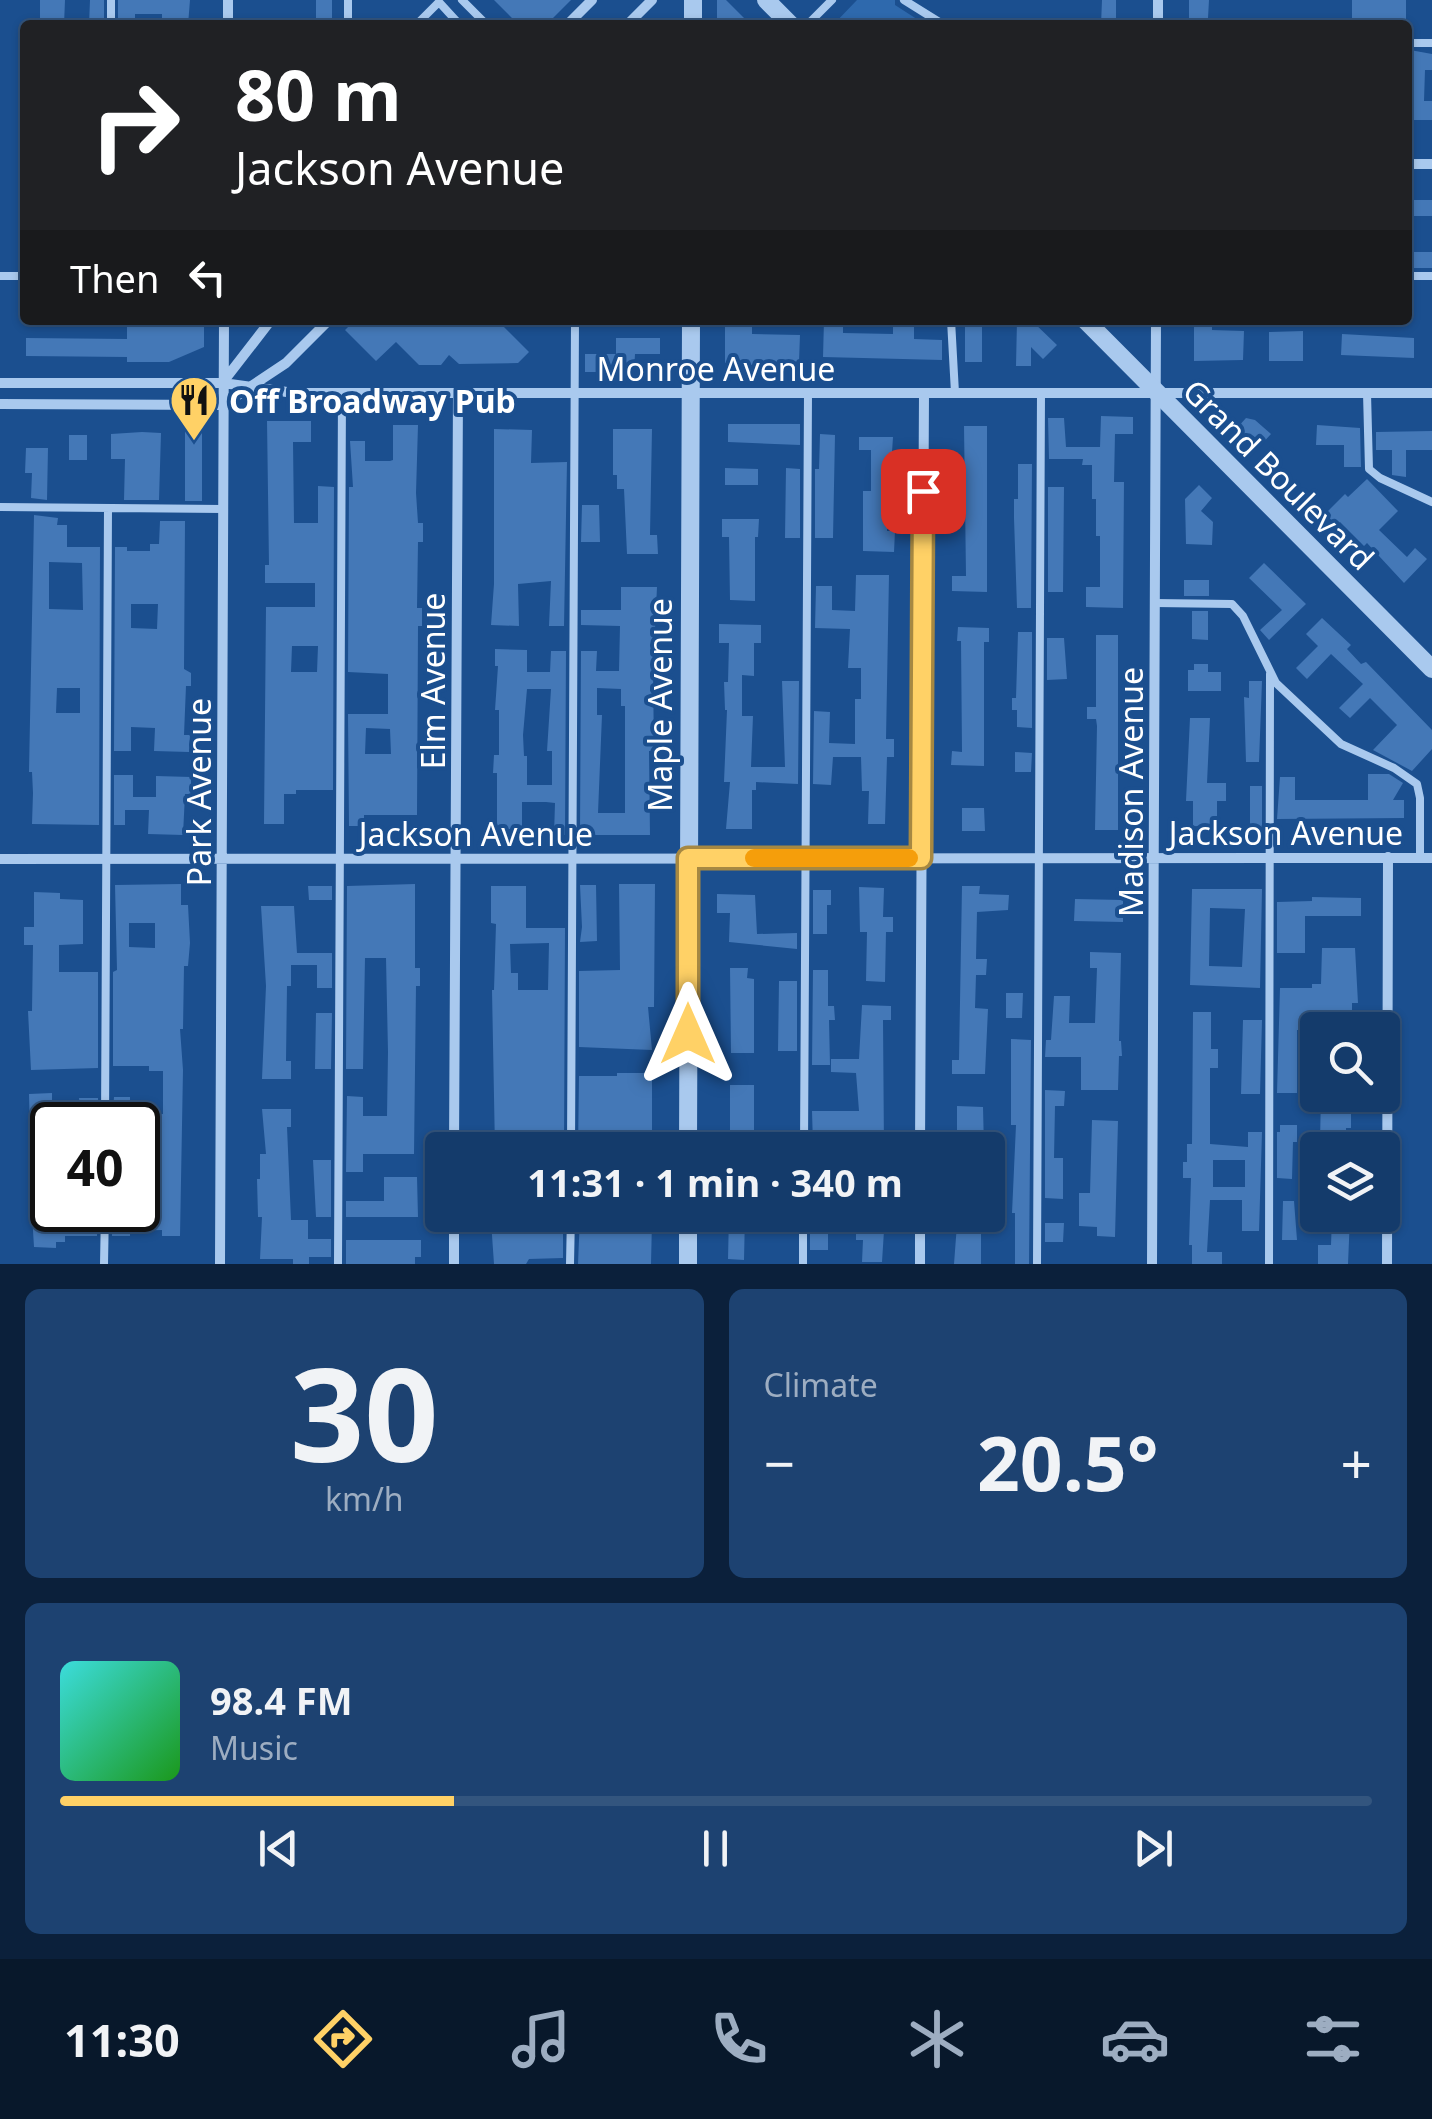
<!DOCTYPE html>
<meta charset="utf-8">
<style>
body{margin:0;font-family:"Noto Sans",sans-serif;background:#1d4271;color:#f1f3f6;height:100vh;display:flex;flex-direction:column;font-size:38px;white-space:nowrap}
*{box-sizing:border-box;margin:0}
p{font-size:32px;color:#9dadc1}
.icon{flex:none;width:55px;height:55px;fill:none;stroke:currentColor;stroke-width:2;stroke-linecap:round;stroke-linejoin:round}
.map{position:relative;height:1264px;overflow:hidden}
.sheet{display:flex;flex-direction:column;gap:25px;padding:25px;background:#0b203b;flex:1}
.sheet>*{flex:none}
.top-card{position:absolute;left:20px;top:20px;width:1392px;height:305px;border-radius:10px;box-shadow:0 2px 8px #0004,0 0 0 2px #33557e;background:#202124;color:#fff;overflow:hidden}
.fabs{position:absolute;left:1300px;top:1012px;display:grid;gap:20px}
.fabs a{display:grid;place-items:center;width:100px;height:100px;border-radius:10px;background:#143b6b;box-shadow:0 2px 8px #0004,0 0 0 2px #33557e;font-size:50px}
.speed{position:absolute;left:30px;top:1102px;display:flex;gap:20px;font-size:50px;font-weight:700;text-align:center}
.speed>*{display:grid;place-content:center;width:130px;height:130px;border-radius:50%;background:#143b6b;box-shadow:0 2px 8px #0004,0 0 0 2px #33557e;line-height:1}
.speed .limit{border:5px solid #111;border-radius:15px;background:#fff;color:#111}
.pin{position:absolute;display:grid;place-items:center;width:85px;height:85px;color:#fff;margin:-42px;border-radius:20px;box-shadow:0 5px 15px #0006}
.me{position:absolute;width:110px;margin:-55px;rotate:0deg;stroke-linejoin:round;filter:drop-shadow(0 0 8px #0008)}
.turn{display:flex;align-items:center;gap:35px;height:210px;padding:0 50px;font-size:45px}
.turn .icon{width:130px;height:130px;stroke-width:2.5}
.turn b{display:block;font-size:70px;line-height:85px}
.then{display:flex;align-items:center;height:95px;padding:0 50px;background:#0003;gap:20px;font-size:38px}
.big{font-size:75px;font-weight:700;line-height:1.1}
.sheet .widget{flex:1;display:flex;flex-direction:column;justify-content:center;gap:15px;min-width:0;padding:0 35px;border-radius:15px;background:#1d4271}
.sheet .dial{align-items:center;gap:0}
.dial b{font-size:130px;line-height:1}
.song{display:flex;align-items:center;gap:30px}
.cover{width:120px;height:120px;border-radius:15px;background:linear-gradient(135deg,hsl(180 70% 55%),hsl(120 70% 35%))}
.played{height:10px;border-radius:5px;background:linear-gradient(90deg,#ffd166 30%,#33557e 30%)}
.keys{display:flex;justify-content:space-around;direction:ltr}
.heat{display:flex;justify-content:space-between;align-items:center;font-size:55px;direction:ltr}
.sheet .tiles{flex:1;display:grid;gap:25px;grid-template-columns:1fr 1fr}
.widget:last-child{grid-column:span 2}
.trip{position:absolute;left:425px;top:1132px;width:580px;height:100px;border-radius:10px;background:#143b6b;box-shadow:0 2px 8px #0004,0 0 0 2px #33557e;font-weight:700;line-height:100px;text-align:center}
.tabs{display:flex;height:160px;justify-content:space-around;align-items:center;background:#08182b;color:#9dadc1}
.tabs .icon{width:70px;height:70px}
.tabs .on{color:#ffd166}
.tabs b{font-size:45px;color:#f1f3f6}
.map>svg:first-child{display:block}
.green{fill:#2e69ad}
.building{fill:#4478b7;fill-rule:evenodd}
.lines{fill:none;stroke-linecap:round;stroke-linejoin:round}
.service{stroke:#a9c9ee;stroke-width:8}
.minor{stroke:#a9c9ee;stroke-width:10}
.tertiary{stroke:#a9c9ee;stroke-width:18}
.route-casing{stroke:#a68842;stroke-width:25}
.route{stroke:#ffd166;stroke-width:18}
.slow{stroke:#f59e0b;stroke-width:18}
.labels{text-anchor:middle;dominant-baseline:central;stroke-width:8;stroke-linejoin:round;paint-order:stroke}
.street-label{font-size:32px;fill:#fff;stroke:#1b4f8f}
.poi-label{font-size:32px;font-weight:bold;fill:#fff;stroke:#1b4f8f;text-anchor:start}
</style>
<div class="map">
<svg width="1432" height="1264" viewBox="0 0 1432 1264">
<rect width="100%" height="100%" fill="#1b4f8f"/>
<path class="green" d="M857,0H895V5L926,25H833Z"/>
<path class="building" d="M40,0H65L64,25H40Z
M90,0H104V25H89Z
M118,0H190L188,25H162V14H135V25H118Z
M316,0H332V25H316Z
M494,0H571L546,25H519Z
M717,0H726L751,25H717Z
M1102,0H1116V25H1101Z
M1189,0H1209L1208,18H1189Z
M1352,0H1406V25H1352Z
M1410,50L1432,54V70H1425L1424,101H1432V120H1409L1408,53Z
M1408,200H1432V216H1408Z
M1408,252H1432V268H1408Z
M127,320H204V347L169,362H127V357L26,356V338L127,339Z
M355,320H497L529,352L518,363L459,364L449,355L441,365H419L396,342L376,361L345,330Z
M725,320H752V334L800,335L799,362H779V367L725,363Z
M824,320H843V333L893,334V320H914V339L942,340V360L823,357Z
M1017,320H1031L1057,345L1043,359L1031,347V366H1016Z
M1194,320H1212V330L1244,331L1243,360L1194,361Z
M965,323L982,324V362H965Z
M1303,331V361H1269V332Z
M1342,334L1414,338V358L1341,355Z
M616,338H660V354H635L634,372H585V354H616Z
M1101,416L1133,417V434H1115L1114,482H1124L1123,608L1086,607V587H1100V536H1096V499H1092V465H1082L1083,459H1049L1048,418H1064L1066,447H1100Z
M1246,418L1255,420L1271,434L1259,447L1237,428Z
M267,421H311V442H293L294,523H318V486L334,487L333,790H296V794H284V824H264L266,607H315V583H265V565H269ZM292,646H318L317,672H291Z
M728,424H800V445L728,442Z
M393,425H418L416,493L418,523H423V542H418L417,608H422V626H418L417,815H364V826H349L348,714H388V674L348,672L349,487H353L350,441H365V461H390L393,460ZM366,728L390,729L391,754H365Z
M1317,425L1360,428L1361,467H1344V445H1316Z
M964,426H987V592L952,591V576H966Z
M185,429H202V501H185Z
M494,429L532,430L531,463L567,462L564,626H549L551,581L518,584L519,626L491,625L494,584Z
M613,429H652L650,535H657L658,554H627L624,489H617V475H613Z
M1432,431V450H1406V477L1392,475V450H1376V432Z
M142,432L161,433L159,500H124L125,459H111V434Z
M820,434L835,435L833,538H815V469H819Z
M69,435H87V460H69Z
M859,437H893L887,531H895L894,552L863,551V491H871V450H859Z
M26,448H48L47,500L31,498L32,473H25Z
M1018,464H1032L1031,608H1017L1014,518V499H1018Z
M725,468L758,469V485H725Z
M786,468L800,469V538H785Z
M1367,479L1398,511L1379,530L1407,557L1415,548L1427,559L1404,583L1367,543L1364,546L1340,522L1337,525L1325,514L1345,494L1348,497Z
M1199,485L1212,498L1201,511L1213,522L1212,545L1186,544L1185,499Z
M1048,487H1064L1063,592H1048Z
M582,505H599L600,542H581Z
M34,515L58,518L57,525H67V547H100L99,825L32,824L33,793L32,772H29ZM49,562L82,563L83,610L49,609ZM57,688H80V713H56Z
M722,519H759L758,537H755V601L730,600L729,537H722Z
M160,521H185L184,669L191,673V686H186L184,735H190L189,752L154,751L155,728L131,727V751H114L115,547H127V551H150V544H159ZM131,604H158L157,629L131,628Z
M1264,563L1306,604L1269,640L1260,630L1282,610L1249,578Z
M856,575H889L886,739H894V757H887L885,824H868L869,791H862L861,757H833L831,785L813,784L814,711L830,712L829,743L855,744V699H861V668H848L850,629L815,628L816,586H832V610L855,611Z
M1184,580H1209V596H1184Z
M621,587H657L653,672L654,751H649L650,835H580L581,651H597L596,671H619L620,626L581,625V610H621ZM597,688L621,689V706H625V813H598L602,715H597Z
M1192,611H1208V640L1192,639Z
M1322,618L1351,645L1347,649L1361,664L1366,662L1432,730V749L1412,771L1373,750L1397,725L1370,698L1350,718L1339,708L1363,684L1331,654L1307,679L1296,668L1318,646L1306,634Z
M719,624L761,625V643H754V676L742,675V716H753L751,767H785L782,681H799L798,784L756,782V790H752V829H726L730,782H724L727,710H725L724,682H728L729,643H719Z
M958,627L989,628V642H984V766L951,765L952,751L962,752L961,641H957Z
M1018,632H1032V728L1017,727V710H1012V698H1016Z
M1096,635H1118V830H1095L1097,726L1096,719H1087V707H1096Z
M1047,638H1064L1067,679L1047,680Z
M495,649L527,650V672H550L551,651H566L565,835H554L555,803L546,802H522V829H497V773H493L494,755H499V710H495L498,666H495ZM527,689H551L547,751H552V785H527V756H524L523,735Z
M1194,664H1208V672H1221V691H1188V670H1194Z
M1249,681H1262L1259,762H1246L1244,697L1249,698Z
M1190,718H1210L1207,783H1226V801H1217V827L1193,826V801H1186Z
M1015,752L1032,753L1031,772H1015Z
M1368,774H1389L1403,783L1393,800H1404V818L1277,819L1280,777H1295V800H1368Z
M114,775H133V797H156V776L191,777V794H185L183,835L148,834L149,810H125V825H114Z
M1250,786H1262V827H1250Z
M962,808H984L985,831H962Z
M181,884V905H188L190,943L188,966H184L183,1029H180L183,1070L180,1236H162V1230L130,1231V1236H112V1210H147L148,1179H152L148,1115L163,1114V1071H149V1066H113V972L117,970L115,885ZM129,923H155V948L129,947Z
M415,884V968H420V986H416L414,1154H363V1172H346L347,1096L363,1097V1116H387L388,1052L386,958H365L363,1069H346L347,886Z
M619,884H655L654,1007H648L652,1050L579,1047V971L620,970Z
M580,885H596L597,941L580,942L582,927Z
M308,886H332V900H309Z
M491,886H526V928H565L564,1150H495L492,990H494L496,924L491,923ZM549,943L548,990H518V973H511L510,944Z
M962,886H980L979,894L1009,895L1008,910L977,912L976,959H987L986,975H976L975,1008L988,1009L985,1074H952V1060H959Z
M859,887L884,888L883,917H893V932H886L885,982L866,981L867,932H860Z
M1192,889H1262L1260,988L1190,985ZM1210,908L1245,909L1242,967L1209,966Z
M813,890H831V905H827V934H813Z
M34,892L60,893V899L83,900V944L59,945V972H98V1068L31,1070L28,1011H32L33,945H24V927H34Z
M717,894L755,895L757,934L797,933V949L729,942L730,913H717Z
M1312,897L1361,898V916H1305V953H1277V902L1312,901Z
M1075,899L1123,900V922L1074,921Z
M261,906H294L297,953H332V988H317V965H291V986H287L286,1061H291V1079H262L266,986Z
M1322,948H1355L1358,1003H1352V1030H1297V1093H1277L1280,988H1312V984H1321Z
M1090,952L1121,953L1119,1041H1121L1122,1056H1119L1118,1090H1081V1057H1045L1046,1040H1051L1054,996H1070L1069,1023H1095L1097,968H1090Z
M730,968H748L747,978L754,979V1053H731Z
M813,970H828V1006H834L835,1020H829L830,1065H812Z
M779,981H797V1051H778Z
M1006,993H1023L1022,1018H1006Z
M862,1005L891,1006V1020H883L884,1150H849V1145H813L812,1111H859L856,1073L831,1072V1059H859Z
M1193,1012H1211V1049H1218V1068H1210V1144L1248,1147V1132H1262L1259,1231H1242V1200H1210L1207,1252H1222V1264H1192V1245H1189L1191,1178H1183V1162H1187V1144H1192ZM1213,1160H1245V1187H1213Z
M316,1013H332L331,1069H315Z
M1243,1020H1262L1260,1094H1241Z
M1011,1039L1031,1040L1029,1264H1015V1213H1012L1016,1125H1011Z
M617,1073H652V1138H597V1150H578L579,1076H617Z
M730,1085H754V1139H730Z
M1045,1090L1065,1091L1064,1106H1055L1054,1158H1063V1199L1045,1198Z
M52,1093V1175H31L29,1094Z
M1321,1095H1351V1128H1346V1141H1320Z
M114,1097H130V1125H112Z
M79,1098H98V1125H82Z
M957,1106L983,1107L984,1148L957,1147Z
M262,1109H291V1127H287L291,1220H308V1239H331V1257H309V1264H293V1259H260L262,1217H258L257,1179H260V1154H266Z
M1092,1120L1118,1121L1115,1237L1097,1236V1227L1079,1226V1193H1090Z
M1280,1125H1297V1142H1293L1292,1179L1277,1178V1132H1280Z
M313,1160H331V1217H316Z
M384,1177H417L418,1217H346V1201H384Z
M31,1198H52V1210H98L97,1236H65V1242H56V1248L34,1247Z
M1283,1201H1294L1297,1240H1282Z
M580,1215H649V1221H652L651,1264H578Z
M729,1215H745L744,1260L728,1259Z
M810,1215H828V1250H810Z
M856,1215H885L882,1262H862L863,1240H856Z
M1332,1217H1350L1348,1264H1318V1245H1331Z
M491,1221L563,1223V1258L529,1259L526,1264H494Z
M1045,1223H1064L1063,1242H1045Z
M957,1224H981V1264H954Z
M346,1240H421V1257H415V1264H346Z"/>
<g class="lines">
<path class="service" d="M348,0V25
M462,0L487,25
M904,0L944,25
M348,23L417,24
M111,25V0
M416,25L439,2L460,25
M807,25L832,0
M1408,43H1432
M0,276H25
M1408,276H1432
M951,320L955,393
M1367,393L1369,469L1380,478L1432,502
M0,507L223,509
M1155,603L1232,604L1243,616L1276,683L1341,744L1394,768L1417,784L1420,798V857
M105,1125L108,508
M571,1150L575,320
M804,1150L808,393
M104,1264L105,1210
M338,1264L342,393
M570,1264L571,1215
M803,1264V1215
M1037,1264L1041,393
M1269,1264L1270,674"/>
<path class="minor" d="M228,25V0
M567,25L592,0
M627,25L652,0
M1158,25V0
M1408,164H1432
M223,382L271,320
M0,383H223L294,393H1432
M0,404L223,405L286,363L329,320
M0,859L1432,858
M454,1150L458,393
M920,1150L924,393
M220,1264L224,320
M454,1264V1215
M920,1264V1215
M1152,1264L1156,320
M1387,1264L1388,857"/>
<path class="tertiary" d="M766,0L791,25
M693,25V0
M1085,320L1432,669
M688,1150L691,320
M688,1264V1215"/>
</g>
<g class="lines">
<g class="route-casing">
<path id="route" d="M688,1034V858H921L923,491"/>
</g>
<use href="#route" class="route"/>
<path class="slow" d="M754,858H909"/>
</g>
<defs>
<g id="restaurant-pin" transform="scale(2.5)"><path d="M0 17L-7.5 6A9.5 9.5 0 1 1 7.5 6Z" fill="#ffd166" stroke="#1b4f8f"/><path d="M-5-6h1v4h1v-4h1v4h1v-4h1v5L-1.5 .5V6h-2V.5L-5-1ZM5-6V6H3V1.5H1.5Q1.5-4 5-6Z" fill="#111"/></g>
</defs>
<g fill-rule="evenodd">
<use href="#restaurant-pin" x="194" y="400"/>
</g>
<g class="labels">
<g class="street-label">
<text x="716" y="368">Monroe Avenue</text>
<text transform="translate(1279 474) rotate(45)">Grand Boulevard</text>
<text transform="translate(432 681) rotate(-90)">Elm Avenue</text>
<text transform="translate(659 705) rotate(-90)">Maple Avenue</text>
<text transform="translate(198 792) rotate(-90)">Park Avenue</text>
<text transform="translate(1130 792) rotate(-90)">Madison Avenue</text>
<text x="1286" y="832">Jackson Avenue</text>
<text x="476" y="833">Jackson Avenue</text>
</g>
<g class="poi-label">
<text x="229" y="400">Off Broadway Pub</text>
</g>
</g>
</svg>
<div class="fabs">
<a><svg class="icon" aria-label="search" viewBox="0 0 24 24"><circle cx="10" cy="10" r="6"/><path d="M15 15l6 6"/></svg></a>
<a><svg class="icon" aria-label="layers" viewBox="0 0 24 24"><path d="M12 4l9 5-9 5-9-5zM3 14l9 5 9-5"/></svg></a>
</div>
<div class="speed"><div class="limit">40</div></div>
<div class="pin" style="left:923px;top:491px;background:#d93025"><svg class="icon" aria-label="arrive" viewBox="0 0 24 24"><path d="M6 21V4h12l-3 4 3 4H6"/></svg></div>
<svg class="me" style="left:688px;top:1034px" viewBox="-20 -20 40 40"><path d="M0-17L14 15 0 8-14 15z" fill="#ffd166" stroke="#fff" stroke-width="4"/></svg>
<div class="trip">11:31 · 1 min · 340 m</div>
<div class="top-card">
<div class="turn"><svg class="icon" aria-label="right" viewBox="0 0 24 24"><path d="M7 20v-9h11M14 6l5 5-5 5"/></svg><div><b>80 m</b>Jackson Avenue</div></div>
<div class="then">Then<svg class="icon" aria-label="left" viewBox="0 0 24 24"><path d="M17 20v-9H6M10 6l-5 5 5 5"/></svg></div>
</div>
</div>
<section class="sheet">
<div class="tiles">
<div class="widget dial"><b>30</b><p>km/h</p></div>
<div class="widget"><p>Climate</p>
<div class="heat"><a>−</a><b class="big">20.5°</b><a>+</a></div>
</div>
<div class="widget">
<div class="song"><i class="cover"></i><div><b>98.4 FM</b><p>Music</p></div></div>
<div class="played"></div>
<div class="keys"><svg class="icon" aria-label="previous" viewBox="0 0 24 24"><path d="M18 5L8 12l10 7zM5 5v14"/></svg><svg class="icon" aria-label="pause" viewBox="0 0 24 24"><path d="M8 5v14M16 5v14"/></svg><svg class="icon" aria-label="next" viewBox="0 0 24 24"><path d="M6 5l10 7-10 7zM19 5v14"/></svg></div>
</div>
</div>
</section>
<nav class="tabs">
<b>11:30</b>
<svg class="icon on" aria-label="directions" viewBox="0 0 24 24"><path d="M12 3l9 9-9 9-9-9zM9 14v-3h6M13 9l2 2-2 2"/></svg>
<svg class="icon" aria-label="music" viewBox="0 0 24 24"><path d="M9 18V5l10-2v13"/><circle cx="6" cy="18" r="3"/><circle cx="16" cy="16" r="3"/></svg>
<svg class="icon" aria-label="phone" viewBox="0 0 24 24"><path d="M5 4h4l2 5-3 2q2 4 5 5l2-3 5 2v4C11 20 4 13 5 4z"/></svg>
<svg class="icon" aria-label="climate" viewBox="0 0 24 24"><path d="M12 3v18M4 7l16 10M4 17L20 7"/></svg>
<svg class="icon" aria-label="car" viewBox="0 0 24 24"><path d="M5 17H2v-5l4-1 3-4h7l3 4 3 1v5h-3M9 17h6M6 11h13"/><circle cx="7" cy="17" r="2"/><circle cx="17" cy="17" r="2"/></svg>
<svg class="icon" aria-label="filters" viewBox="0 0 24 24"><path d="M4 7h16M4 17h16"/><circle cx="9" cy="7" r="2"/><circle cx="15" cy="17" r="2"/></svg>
</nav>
